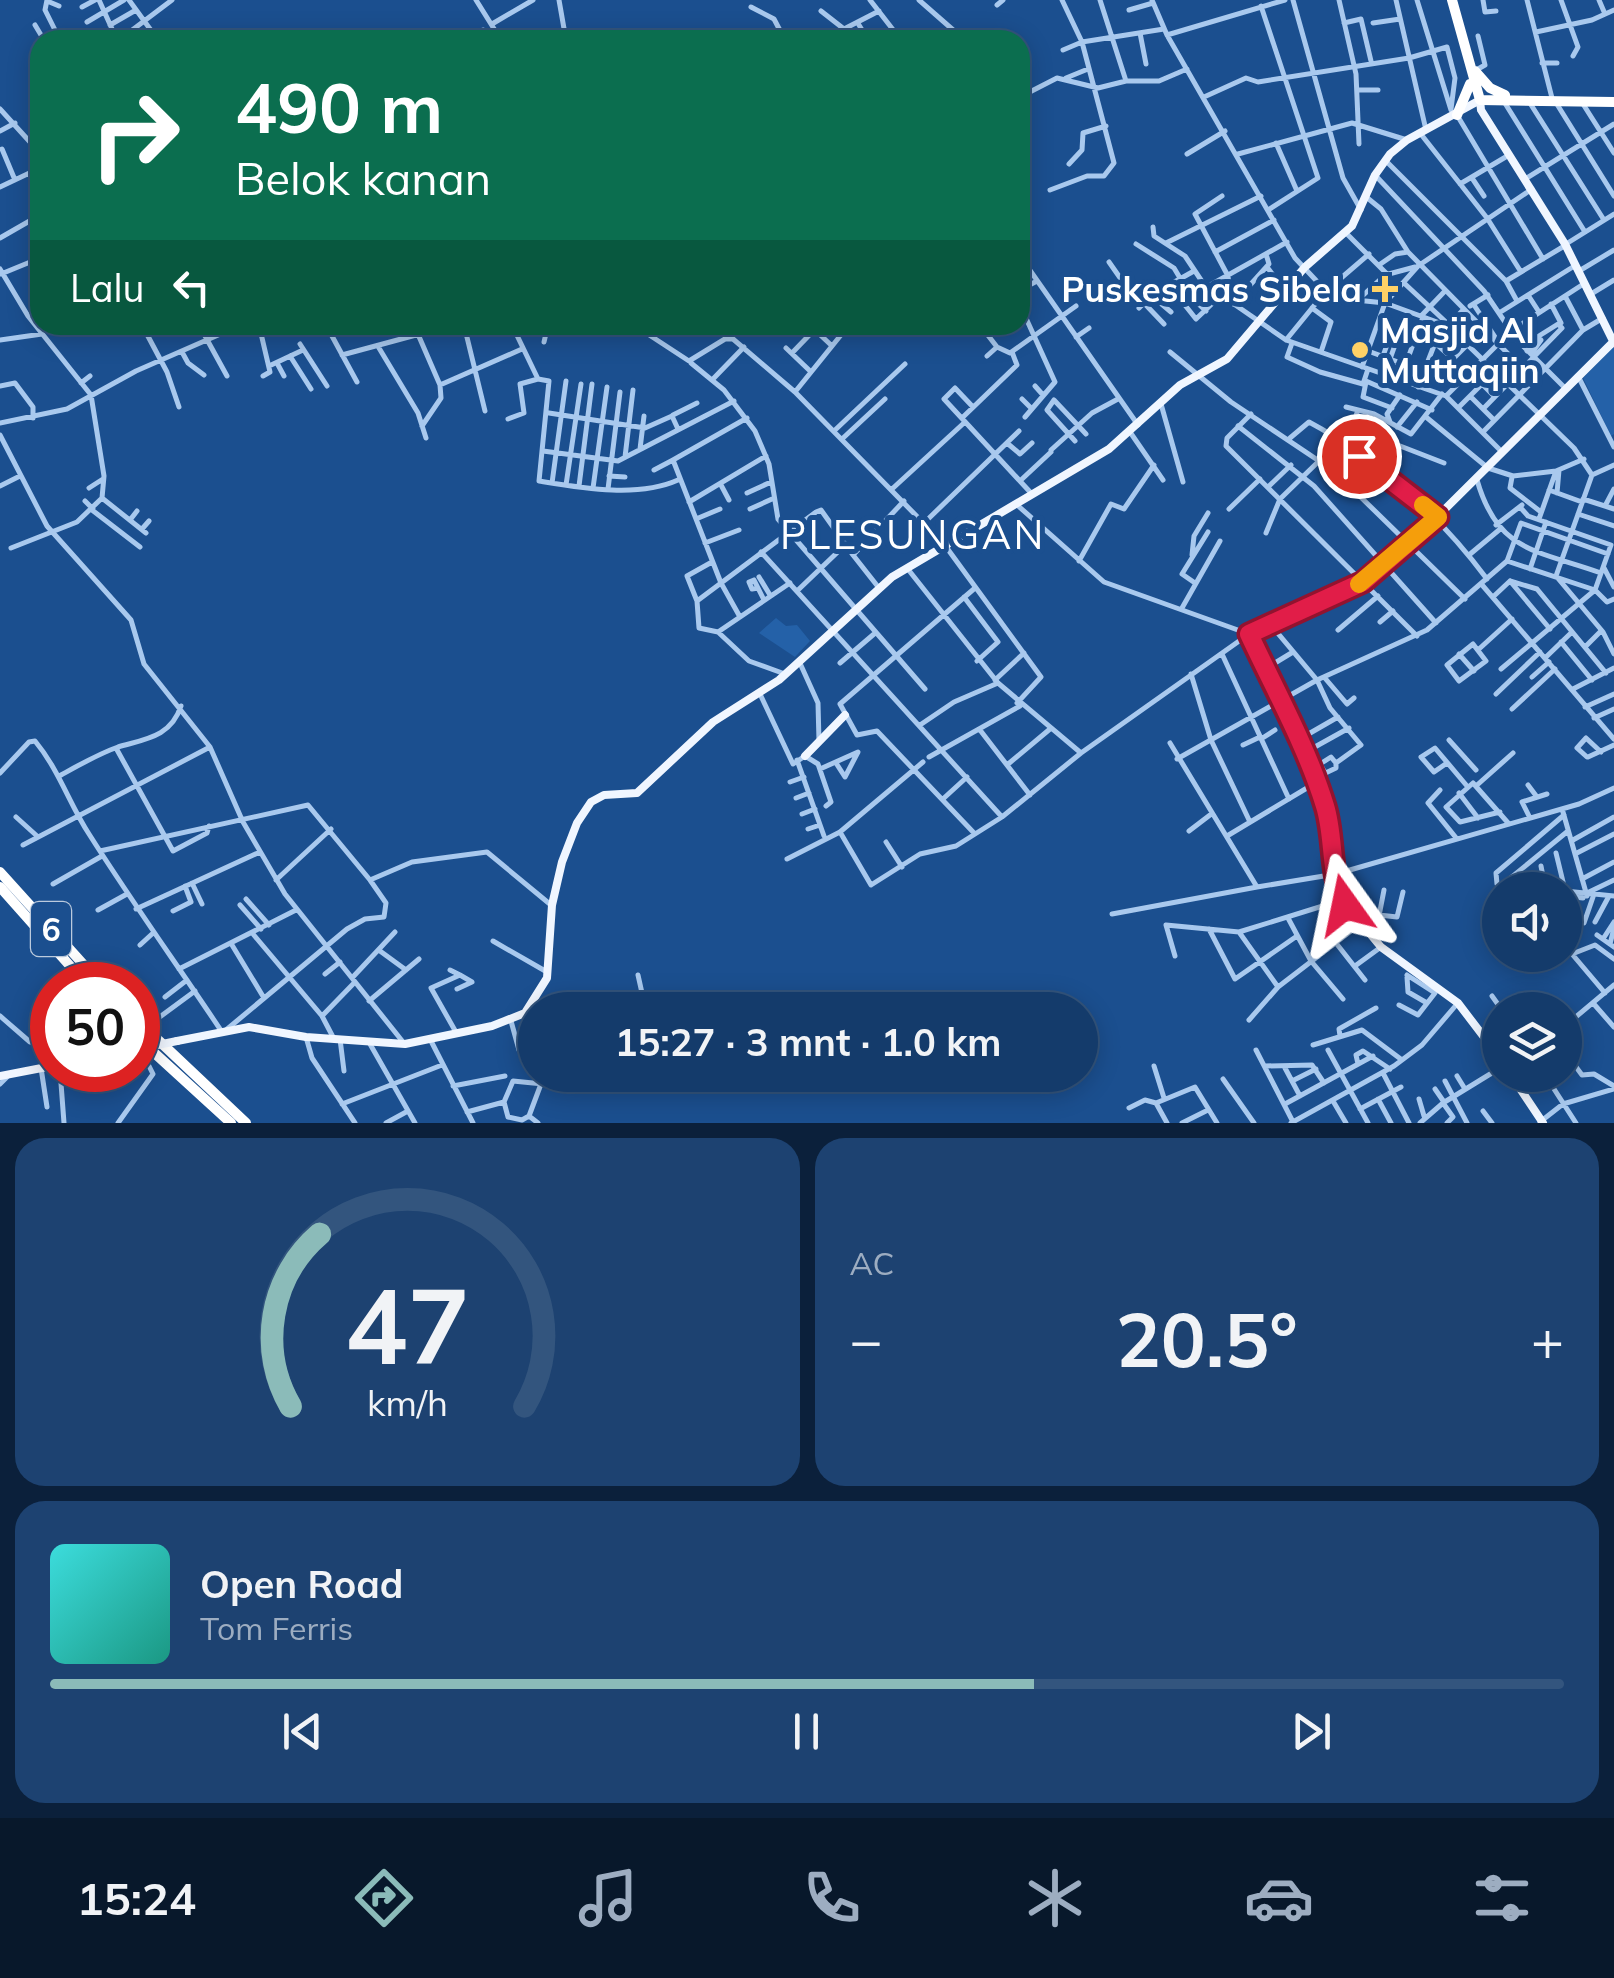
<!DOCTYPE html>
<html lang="id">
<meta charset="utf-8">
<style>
body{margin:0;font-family:Mulish,sans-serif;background:#1d4271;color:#f1f3f6;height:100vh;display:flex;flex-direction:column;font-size:38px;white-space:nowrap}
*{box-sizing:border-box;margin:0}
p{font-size:32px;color:#9dadc1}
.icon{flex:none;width:55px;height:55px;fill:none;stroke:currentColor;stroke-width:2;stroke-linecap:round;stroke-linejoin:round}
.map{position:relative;height:1123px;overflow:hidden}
.details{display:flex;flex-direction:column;gap:15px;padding:15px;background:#0b203b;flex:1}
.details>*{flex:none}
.guide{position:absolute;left:30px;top:30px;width:1000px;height:305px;border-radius:30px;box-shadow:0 5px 25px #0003,0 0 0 2px #33557e;background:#0b6e4f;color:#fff;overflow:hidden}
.fabs{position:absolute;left:1482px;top:872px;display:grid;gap:20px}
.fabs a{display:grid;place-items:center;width:100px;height:100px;border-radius:50%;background:#143b6b;box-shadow:0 5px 25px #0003,0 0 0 2px #33557e;font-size:50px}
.speed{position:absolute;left:30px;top:962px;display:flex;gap:20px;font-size:50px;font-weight:700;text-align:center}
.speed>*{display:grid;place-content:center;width:130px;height:130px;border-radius:50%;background:#143b6b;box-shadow:0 5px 25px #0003,0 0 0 2px #33557e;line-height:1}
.speed .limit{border:15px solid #d22;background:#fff;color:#111}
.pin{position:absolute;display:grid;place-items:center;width:85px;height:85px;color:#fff;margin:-42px;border:5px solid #fff;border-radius:50%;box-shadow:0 2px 10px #0007}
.me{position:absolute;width:110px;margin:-55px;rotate:348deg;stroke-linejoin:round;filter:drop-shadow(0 0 8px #0008)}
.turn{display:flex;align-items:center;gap:35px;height:210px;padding:0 40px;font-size:45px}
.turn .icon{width:130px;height:130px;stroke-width:2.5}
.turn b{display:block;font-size:70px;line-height:85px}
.then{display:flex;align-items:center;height:95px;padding:0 40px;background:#0003;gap:20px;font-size:38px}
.big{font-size:75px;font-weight:700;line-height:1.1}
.details .card{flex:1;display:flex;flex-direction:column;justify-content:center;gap:15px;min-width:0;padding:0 35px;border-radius:30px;background:#1d4271}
.details .dial{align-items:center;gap:0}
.dial svg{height:260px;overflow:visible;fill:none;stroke:#33557e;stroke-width:7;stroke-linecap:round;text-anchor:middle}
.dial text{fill:#f1f3f6;stroke:none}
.song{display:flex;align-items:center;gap:30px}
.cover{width:120px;height:120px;border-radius:15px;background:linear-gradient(135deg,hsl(180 70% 55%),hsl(170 70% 35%))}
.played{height:10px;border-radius:5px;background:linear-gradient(90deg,#8bbbb9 65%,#33557e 65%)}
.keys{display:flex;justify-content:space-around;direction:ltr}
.heat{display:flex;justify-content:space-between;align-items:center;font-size:55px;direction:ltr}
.details .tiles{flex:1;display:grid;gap:15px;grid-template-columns:1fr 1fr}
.card:last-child{grid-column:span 2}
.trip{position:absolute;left:518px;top:992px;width:580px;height:100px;border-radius:50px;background:#143b6b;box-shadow:0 5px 25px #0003,0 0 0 2px #33557e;font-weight:700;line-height:100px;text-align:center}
.menu{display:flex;height:160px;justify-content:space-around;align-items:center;background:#08182b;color:#9dadc1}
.menu .icon{width:70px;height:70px}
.menu .selected{color:#8bbbb9}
.menu b{font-size:45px;color:#f1f3f6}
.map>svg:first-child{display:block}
.green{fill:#2461a8}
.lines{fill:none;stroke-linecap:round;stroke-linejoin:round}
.minor{stroke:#a9c9ee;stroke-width:5}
.major{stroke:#f0f6ff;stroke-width:8}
.highway{stroke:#fff;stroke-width:10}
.major-bridge{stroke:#f0f6ff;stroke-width:8}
.route-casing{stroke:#92132f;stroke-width:25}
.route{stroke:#e11d48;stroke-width:18}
.slow{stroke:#f59e0b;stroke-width:18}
.poi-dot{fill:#ffd166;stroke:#1b4f8f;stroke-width:4}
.labels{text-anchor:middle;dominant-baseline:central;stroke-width:10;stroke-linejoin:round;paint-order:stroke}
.shield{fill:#1b4f8f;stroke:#bbcadd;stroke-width:2.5}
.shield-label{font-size:32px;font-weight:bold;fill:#fff}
.poi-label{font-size:35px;font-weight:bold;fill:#fff;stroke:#1b4f8f;text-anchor:end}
.quarter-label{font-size:40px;letter-spacing:2.5px;fill:#fff;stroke:#1b4f8f}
</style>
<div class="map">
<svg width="1614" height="1123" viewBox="0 0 1614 1123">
<rect width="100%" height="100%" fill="#1b4f8f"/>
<path class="green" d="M1614,346V434L1611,436L1583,378Z
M776,618L786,626L797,625L810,641L795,657L759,633Z"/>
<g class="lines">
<path class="minor" d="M99,0L117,40
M129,0L158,40
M476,0L501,40
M559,0L566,40
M870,0L901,40
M919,0L960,36
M1100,0L1126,81
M1152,0L1167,35L1295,258L1326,291L1336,298L1385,303L1448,326L1574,448L1592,475
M1293,0L1343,178L1361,210
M1339,0L1356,74L1359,144
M1396,0L1426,130
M1417,0L1451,110
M1483,0L1485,12L1496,11
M1527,0L1552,98
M1561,0L1578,47L1573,56
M1599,0L1605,14
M47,1L59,6
M997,5L1003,0
M1261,6L1318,178L1268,210
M82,7L95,0
M751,7L774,19L785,40
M1129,10L1153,3
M821,11L844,29
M87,22L124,0
M1344,23L1361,19L1371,61
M1373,23L1400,19
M492,24L533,0
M35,25L44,40
M110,25L136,10
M859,25L868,40
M483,30L488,40
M1536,32L1592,20L1614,10
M1140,33L1146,64
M1167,35L1285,0
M47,40L57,34L45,10L47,0
M119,40L172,0
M847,40L844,29L879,11
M953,40L963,34L967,40
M1063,50L1082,42L1164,29
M1542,63H1557
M1478,69L1485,65L1478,36
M1066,78L1088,69
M1357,90H1378
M1020,97L1057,78L1098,88L1126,81H1159L1187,69
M1204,97L1246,78L1258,82L1409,58L1447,47L1455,78L1451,109
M1503,100L1585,232
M1528,100L1604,220
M1555,101L1614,196
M1583,104L1614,153
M0,109L40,153
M1457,115L1543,259
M0,131L15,123
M1420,133L1487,218L1521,272
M1276,143L1297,191
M2,149L15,180
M1187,154L1225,131
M1238,154L1352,123L1407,140
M1385,160L1506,281L1517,301
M1069,164L1082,150L1083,133L1106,126
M30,173L40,198
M1375,175L1484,291L1511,331
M1472,178L1484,196
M1525,179L1614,124
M1460,184L1509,155
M0,187L40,168
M1050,190L1087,176H1104L1114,163L1082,42L1062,0
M1222,196L1195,214L1228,276L1231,302L1286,340L1446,396L1502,452
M1365,196L1381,209L1408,252
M1153,227L1154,236L1185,256L1211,295L1231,302
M1345,232L1387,274
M0,238L40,215
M1166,243L1261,196
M1136,244L1174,268L1192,298L1206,311
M1566,244L1614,214
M1215,252L1274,220
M1020,256L1138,425
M1109,262L1123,282
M1379,265L1395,254L1408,252L1522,368
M1267,267L1285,291
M0,269L28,316L91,395L104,476L102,498L77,522L11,548
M1579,271L1614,250
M1,274L40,258
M1506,281L1566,245
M1404,283L1447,323
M1169,285L1196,319L1217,299
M1205,288L1287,242
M1020,290L1037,281
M1153,294L1121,284L1123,294L1144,303L1164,324
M1591,294L1614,280
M1151,295L1171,312
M1528,295L1539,312
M1565,296L1583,330
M1359,299L1385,275L1415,267
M1233,304L1269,264L1266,254
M1551,304L1561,323
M1020,305L1055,382L1025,417
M1474,305L1497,340
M1470,306L1488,295
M1139,308L1153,294L1194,271
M1312,308L1331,322L1321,352
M1499,313L1576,265
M1422,315L1444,292
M1378,323L1435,343L1453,359
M142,325L167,372L179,407
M199,325L227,376
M259,325L270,372L263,376
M326,325L357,382
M414,325L440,385
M464,325L485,411
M512,325L538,379
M634,325L689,361L725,339H733L795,392L944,544L1041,677L1017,703
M718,325L730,338L746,325
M980,325L997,347L1010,353L1076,306
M859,326L877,325
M1448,326L1463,310
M815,330L831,345
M1509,332L1566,389
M1076,337L1089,328
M0,340L42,334
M1286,340L1326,291L1369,254
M544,342L548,325
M1292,343L1287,357L1320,372L1363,384L1368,369
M300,344L327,386
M1523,346L1558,324L1562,328
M379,348L418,413L426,438
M786,348L809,370
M1368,351L1398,362L1396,367
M1527,351L1541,340L1531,354
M182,352L188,363L204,375
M1170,352L1231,402L1334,471L1465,599
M792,353L819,325
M342,355L453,325
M290,356L311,389
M987,356L997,347
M1383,356L1393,328
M1390,359L1400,331
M277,363L284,376
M691,363L724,390L755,431L769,464L778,519L925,689
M269,366L303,350
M1362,367L1385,303L1418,266L1532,189
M1426,368L1442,370L1467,345
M1470,372L1494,396
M1578,376L1614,447
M713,379L744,347
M1400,380L1423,317
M1366,381L1432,410
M1366,382L1363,397L1392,408
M81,383L90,376
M0,386L15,383L33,407V418
M1035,386L1043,395
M1418,387L1435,343
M795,392L849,325
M1446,396L1511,331L1585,283
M1471,397L1494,420
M1022,399L1030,407
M1161,404L1183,482
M973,407L955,388L944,399L1031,493
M1346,407L1374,414L1411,434L1442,394
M1458,408L1482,384
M1483,409L1562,328
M549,413L645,428L672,416L678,429
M1251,414L1227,438L1226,446L1417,636
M673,415L697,403
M1426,417L1488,468L1513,476L1556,471
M962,418L1017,365L1012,352
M508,419L524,413L520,384L538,379L549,381L539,481C582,488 638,498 678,480
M1390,422L1387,414L1400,395
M0,423L67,409L136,371L241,325
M422,426L441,398L440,385L522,349
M1238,426L1314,486L1436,623
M1397,427L1417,402
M834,431L905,364
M1130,432L1163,480
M1483,432L1583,330L1603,318
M0,435L47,526L131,620L144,664L210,747L243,822L285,894L403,1042
M1290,438L1309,422C1378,459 1440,516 1487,579
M1335,438L1354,421L1358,410
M842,439L885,399
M1367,440L1394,446
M1075,441L1047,410L1054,400L1086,434
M1007,443L1020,454L1032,443
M640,449L644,416
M1051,450L1092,413L1118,399
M543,451L618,461L734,401
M625,457L633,390
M654,470L673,460
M1592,475L1614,465
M609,476L625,477
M1512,477L1510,488L1541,512
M1388,479L1395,444L1444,463
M1021,480L1051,452
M1477,480C1498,553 1537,550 1601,573
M552,483L566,381
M566,485L581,384
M721,485L729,500
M0,486L20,476
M579,486L592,384
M1268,487L1291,465
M89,488L103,479
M593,488L607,387
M608,489L620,392
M892,489L965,422
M1549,490L1582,502
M747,493L771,482
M1557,493L1559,470
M102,498L146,533
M1583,499L1614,509
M85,501L93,509
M689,502L766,456
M1605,506L1614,489
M1520,507L1528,516L1611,545
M750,509L772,499
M1229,509L1260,479
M92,510L140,547
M1578,514L1614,526
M696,519L720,509
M1539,519L1556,471L1584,459
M130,520L137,511
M925,522L1019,431
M1496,525L1522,505
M142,529L149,521
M1266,533L1280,499L1320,460
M705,543L739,530
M761,552L1002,817
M853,555L879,588
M1192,555L1194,536L1208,513
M1469,555L1499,530
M1079,561L1111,504L1124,509L1154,465
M1507,561L1521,523L1608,554
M907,568L998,683L1081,753
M1604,568L1614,587
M1530,569L1546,522
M1556,576L1592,475
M1556,576L1603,632L1614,654
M759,577L770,595
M754,580L764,600
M754,580L749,582L752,589L758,588
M1510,581L1537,589L1606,673
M1510,581L1550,629
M790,583L718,632L699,628L697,601L816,512L821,510L853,555L904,501
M1195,583L1182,574L1208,532
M1483,586L1614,739
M797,591L844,546
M1494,596L1510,581
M964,597L998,642L977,661
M697,601L687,576L712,562
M1182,608L1220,541
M740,617L721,583L673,460L747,418
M1380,622L1393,611
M1271,625L1317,680L1330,708L1361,745L1336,763V768L1315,778
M1338,630L1378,596
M718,632L749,661L785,674
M1561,642L1592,680
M1473,644L1486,661L1459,681L1447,665Z
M1586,646L1600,632
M1479,649L1512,619
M1222,654L1289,799
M1459,654L1474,671
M1545,658L1572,632
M799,661L818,703L819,741
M840,663L874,634
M1265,669L1293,652
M1501,669L1595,590L1611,545
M1191,674L1211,740L1250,822
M1324,677L1347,704L1354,698
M1532,677L1549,662
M995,680L1024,653
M1573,689L1614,668
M760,694L793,764L805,756L818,764L831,802L826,806
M1496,694L1540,652
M1585,707L1614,694
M1512,709L1555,669
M1594,718L1614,709
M920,725L954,702L998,683
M980,730L1030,795
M1261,739L1275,730
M1298,740L1338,717
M1449,740L1476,770
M1170,743L1257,887L1336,874L1579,804L1614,788
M1243,745L1260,737
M116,748L173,851L207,833L209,826
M1601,752L1586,738L1577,748L1587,757H1588L1614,745
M1304,753L1349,728
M929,757L1020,706
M1177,759L1317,680L1427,630L1507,561L1595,590L1607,602L1614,599
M797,760L824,836
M1447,763L1434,772L1421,757L1435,748L1467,786
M1007,765L1050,729
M820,769L858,752L845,777L836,763
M0,773L29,742L35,741C59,770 69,803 89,834C132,902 178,966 222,1032
M1325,773L1320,764L1331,757L1336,763
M61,775C79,765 98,754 118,747C145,739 171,737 181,706
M790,782L804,777
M1528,785L1537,797
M1476,786L1513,753
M1440,790L1428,803L1457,839
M1459,793L1478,818
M796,798L809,793
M944,798L967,777
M1500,812L1460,822L1446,807L1473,783L1509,824
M1563,812L1587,896
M802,814L815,809
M1564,815L1496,873L1497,884L1502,885L1568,831
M16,817L37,836
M1530,818L1522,802L1547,794
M808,829L820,825
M1189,831L1210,815
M840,832L871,885L920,854L956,846L1002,817L1081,753L1249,634L1104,582L1016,504
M974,833L877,731L857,735L840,704L975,588
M1227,836L1317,782
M1573,840L1614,817
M886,842L902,867
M23,845L210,747
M100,851L308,805L370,880L412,862L487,852L551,905
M1556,853L1565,890
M1575,854L1614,834
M787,859L840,832L923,762
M1541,866L1545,887L1552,890
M1582,879L1614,862
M276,880L331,829
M192,883L202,904
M53,884L102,856
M1565,891L1614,896
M1587,893L1614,880
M1565,896L1583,898
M246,899L269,925
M240,905L261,929
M136,909L260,852
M98,910L127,894
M173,911L191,902L185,886
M1112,914L1257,887
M1565,914L1578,916
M1379,915L1397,917L1403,892
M1288,918L1311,961L1343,999
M1595,922L1609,896
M1584,923L1593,897
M1209,929L1235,979L1297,936
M1565,931L1570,932
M1239,932L1278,987
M253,934L322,1016L333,1037
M1370,934L1378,921L1384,890
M1597,935L1614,947
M1603,939L1614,922
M493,941L547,972
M1336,943L1365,980
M1610,944L1614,928
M140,945L152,934
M232,945L264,998
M380,951L406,970
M1175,956L1166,925L1239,932L1342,900
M1355,966L1381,947
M179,969L296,910
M450,970L460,975L431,988L457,1034
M325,974L340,962
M1407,977L1408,992L1427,1003
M352,978L395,932
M457,989L472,982L460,975
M1605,993L1572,954L1595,945L1614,959
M1492,996L1502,1010
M165,997L187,980
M369,1001L419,959
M1593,1003L1614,1027
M1399,1005L1418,1015L1435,993L1407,975
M629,1010L644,1002L638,975
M0,1016L30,1042L52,1046
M322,1016L355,982
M157,1019L195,991
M1249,1020L1278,987L1360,924
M511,1021L519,1050
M1565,1026L1614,985
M226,1030L347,929L365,919L384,917L386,903L370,880
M1340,1036L1339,1029L1376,1008
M306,1037L312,1058L355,1123
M340,1039L344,1071
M430,1039L473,1123
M370,1044L415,1123
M1313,1045L1362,1030L1402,1060
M1256,1050L1293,1122
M1328,1050L1368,1123
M1565,1052L1582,1075L1594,1074L1614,1086
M1358,1064L1356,1055L1363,1051L1390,1069
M1154,1066L1164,1098
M1265,1066L1312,1065L1324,1083
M41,1068L47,1107
M1285,1068L1300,1096
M60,1070L64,1123
M1383,1073L1409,1123
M1545,1075L1576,1123
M1457,1076L1465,1089
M1223,1079L1254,1123
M1292,1081L1316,1069
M1445,1081L1467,1123
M0,1084L9,1075
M453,1086L505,1076
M1435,1089L1444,1102
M1378,1099L1391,1123
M1419,1099L1424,1116
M1333,1101L1346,1123
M504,1102L508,1117L522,1120L529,1116L538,1123
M1443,1103L1500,1068
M342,1104L442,1065
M1285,1104L1373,1056
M1129,1108L1145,1100L1156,1103
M1360,1109L1401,1087
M1483,1111L1492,1123
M467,1112L504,1102L513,1081L543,1084L557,1075
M529,1116L541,1084
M1540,1122L1563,1104L1614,1089
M118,1123L153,1074L149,1066L138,1062
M386,1123L408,1111
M1167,1123L1156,1103L1195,1087L1217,1123
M1182,1123L1208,1110
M1291,1123L1394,1066L1422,1045L1457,1004
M1420,1123L1443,1103L1453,1117L1447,1123"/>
<path class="major" d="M805,756L845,715
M177,1041L249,1027L306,1037L405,1044L492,1026L525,1013L547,978L552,905L562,862L577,823L591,802L604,795L637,793L713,722L779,680L892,577L1109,449L1180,385L1227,359L1305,267L1352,226L1375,175L1390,154L1407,140L1480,100L1481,110L1565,244L1614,343
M1500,1058L1458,1003L1381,947L1342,900L1321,794L1249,634L1363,582L1427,527L1614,341
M1511,1075L1543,1123
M0,1076L52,1066"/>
<path class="highway" d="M1452,0L1480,100
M1475,71L1490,88L1505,95
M1480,100L1614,102
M1457,115L1470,84
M0,872L102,985
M0,887L87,985
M138,1021L246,1123
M138,1038L231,1123"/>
<path class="major-bridge" d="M138,1049L177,1041"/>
</g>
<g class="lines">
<g class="route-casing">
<path id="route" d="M1345,905C1329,875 1335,838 1325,806C1307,747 1275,690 1249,634L1363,582L1438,517L1359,456"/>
</g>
<use href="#route" class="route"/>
<path class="slow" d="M1359,584L1438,517L1423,505"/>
</g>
<g class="poi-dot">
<path d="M1380 274h10v10h10v10h-10v10h-10v-10h-10v-10h10z"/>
<circle cx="1360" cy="350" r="10"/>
</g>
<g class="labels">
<rect class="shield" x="31" y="902" width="40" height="54" rx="8"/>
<g class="shield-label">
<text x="51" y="929">6</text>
</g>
<g class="poi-label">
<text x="1362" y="289">Puskesmas Sibela</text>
<text x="1380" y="330" text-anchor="start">Masjid Al<tspan x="1380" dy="40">Muttaqiin</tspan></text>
</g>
<g class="quarter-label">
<text x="913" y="534">PLESUNGAN</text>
</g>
</g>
</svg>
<div class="fabs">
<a><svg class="icon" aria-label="sound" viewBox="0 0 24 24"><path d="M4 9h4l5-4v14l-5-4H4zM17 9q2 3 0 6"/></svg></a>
<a><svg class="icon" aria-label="layers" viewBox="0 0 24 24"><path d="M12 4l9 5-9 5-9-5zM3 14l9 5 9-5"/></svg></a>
</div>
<div class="speed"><div class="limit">50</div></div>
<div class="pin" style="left:1359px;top:456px;background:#d93025"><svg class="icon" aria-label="arrive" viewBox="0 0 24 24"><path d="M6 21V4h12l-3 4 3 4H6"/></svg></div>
<svg class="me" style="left:1345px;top:905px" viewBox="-20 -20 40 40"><path d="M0-17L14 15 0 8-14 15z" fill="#e11d48" stroke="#fff" stroke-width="4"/></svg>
<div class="trip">15:27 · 3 mnt · 1.0 km</div>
<div class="guide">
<div class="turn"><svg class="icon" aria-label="right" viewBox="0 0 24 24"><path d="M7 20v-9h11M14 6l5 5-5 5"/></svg><div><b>490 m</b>Belok kanan</div></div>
<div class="then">Lalu<svg class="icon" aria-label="left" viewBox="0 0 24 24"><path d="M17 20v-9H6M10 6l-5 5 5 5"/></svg></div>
</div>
</div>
<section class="details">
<div class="tiles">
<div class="card dial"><svg viewBox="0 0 100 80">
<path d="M14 69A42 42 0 1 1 86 69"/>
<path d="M14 69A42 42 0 0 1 23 16" stroke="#8bbbb9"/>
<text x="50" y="56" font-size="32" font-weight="700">47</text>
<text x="50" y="72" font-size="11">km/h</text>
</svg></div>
<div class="card"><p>AC</p>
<div class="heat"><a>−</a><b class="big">20.5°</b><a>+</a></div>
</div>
<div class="card">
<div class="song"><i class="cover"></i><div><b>Open Road</b><p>Tom Ferris</p></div></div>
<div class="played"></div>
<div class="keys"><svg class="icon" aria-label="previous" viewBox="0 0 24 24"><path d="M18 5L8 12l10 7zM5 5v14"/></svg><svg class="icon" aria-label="pause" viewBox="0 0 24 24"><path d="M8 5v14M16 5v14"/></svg><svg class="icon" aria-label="next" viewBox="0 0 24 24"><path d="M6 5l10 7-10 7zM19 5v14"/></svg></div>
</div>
</div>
</section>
<nav class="menu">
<b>15:24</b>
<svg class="icon selected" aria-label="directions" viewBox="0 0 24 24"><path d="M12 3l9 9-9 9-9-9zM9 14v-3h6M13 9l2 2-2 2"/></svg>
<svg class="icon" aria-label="music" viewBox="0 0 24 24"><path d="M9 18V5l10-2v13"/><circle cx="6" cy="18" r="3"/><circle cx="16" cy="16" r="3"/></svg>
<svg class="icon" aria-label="phone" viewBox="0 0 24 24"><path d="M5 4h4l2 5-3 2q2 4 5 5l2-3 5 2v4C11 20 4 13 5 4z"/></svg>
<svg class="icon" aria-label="climate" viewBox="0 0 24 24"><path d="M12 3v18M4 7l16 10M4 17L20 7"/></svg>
<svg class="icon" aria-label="car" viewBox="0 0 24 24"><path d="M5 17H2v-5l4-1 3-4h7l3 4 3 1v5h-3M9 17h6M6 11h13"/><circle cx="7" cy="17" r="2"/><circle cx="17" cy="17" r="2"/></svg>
<svg class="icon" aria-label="filters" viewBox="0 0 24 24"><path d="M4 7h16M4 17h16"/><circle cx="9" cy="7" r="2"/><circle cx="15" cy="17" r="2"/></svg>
</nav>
